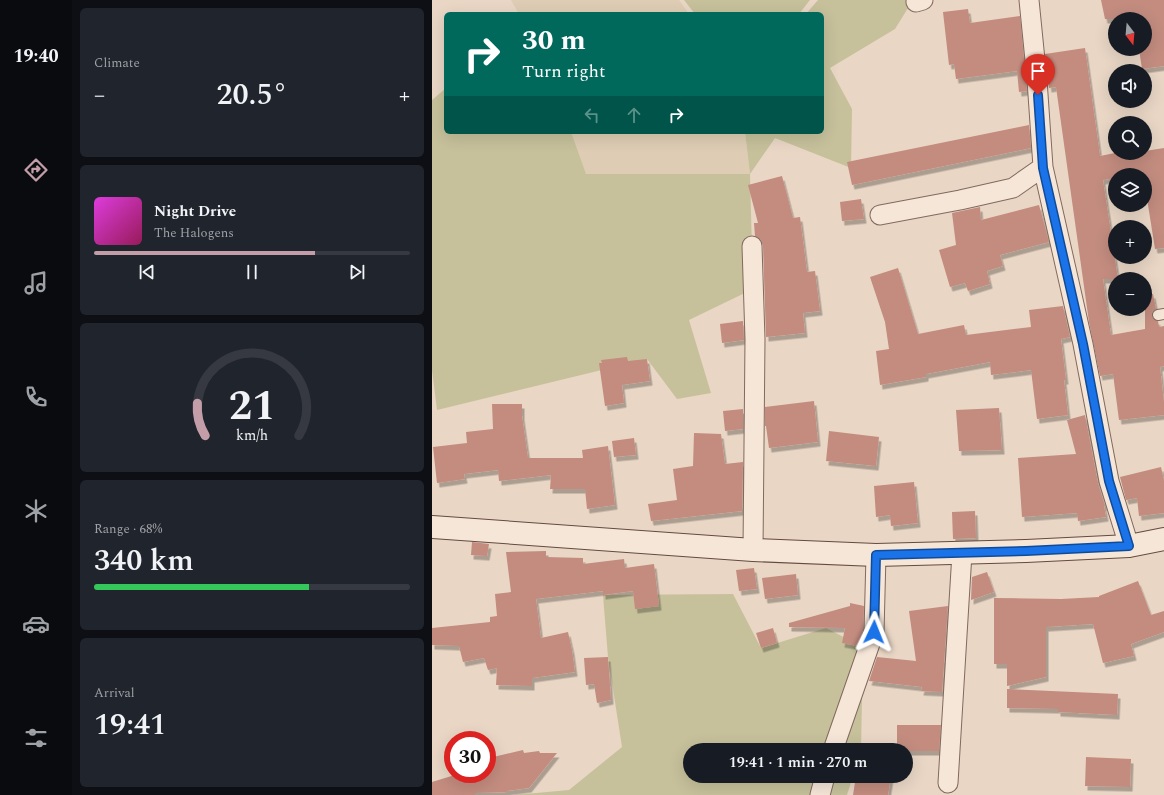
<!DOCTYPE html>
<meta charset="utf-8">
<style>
body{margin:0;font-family:Spectral,serif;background:#20242c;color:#f1f3f6;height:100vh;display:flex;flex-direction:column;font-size:15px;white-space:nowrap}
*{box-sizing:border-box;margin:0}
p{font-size:13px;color:#9ea1a6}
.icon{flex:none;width:22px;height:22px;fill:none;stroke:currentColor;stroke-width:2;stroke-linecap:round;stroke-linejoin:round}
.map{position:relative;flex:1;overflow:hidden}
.details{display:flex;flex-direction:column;gap:8px;padding:8px;background:#0d0f14;width:360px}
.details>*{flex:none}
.top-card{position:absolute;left:12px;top:12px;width:380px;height:122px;border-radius:6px;box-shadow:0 4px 16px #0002;background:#00695c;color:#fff;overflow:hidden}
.needle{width:26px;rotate:164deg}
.buttons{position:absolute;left:676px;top:12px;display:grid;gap:8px}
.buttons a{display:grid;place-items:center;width:44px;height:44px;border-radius:50%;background:#171b24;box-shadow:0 4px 16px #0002;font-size:20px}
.speed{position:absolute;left:12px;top:731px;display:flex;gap:8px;font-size:20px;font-weight:700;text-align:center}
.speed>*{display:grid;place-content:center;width:52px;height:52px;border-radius:50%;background:#171b24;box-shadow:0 4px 16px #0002;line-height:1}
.speed .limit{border:6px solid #d22;background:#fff;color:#111}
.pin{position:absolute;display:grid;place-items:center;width:34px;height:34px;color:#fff;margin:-41px -17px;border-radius:50% 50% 50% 0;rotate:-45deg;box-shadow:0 0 4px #0007}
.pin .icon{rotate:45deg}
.me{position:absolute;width:44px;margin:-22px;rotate:2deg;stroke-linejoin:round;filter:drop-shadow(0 0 3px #0008)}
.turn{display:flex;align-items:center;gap:14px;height:84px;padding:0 12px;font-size:18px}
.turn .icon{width:52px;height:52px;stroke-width:2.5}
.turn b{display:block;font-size:28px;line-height:34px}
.lanes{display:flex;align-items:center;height:38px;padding:0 12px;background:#0003;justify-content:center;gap:20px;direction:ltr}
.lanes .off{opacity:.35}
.big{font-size:30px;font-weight:600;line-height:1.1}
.details .tile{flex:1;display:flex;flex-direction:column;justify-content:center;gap:6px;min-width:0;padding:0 14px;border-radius:6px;background:#20242c}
.details .dial{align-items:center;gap:0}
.dial svg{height:104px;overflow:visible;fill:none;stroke:#363941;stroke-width:7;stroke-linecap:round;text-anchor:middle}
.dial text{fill:#f1f3f6;stroke:none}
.song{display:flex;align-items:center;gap:12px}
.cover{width:48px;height:48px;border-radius:6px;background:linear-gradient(135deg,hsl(300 70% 55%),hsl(330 70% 35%))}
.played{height:4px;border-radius:2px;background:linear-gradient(90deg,#c39da8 70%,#363941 70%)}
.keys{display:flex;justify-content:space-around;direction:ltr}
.heat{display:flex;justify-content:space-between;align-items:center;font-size:22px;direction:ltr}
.charge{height:6px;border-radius:3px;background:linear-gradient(90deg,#34c759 68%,#363941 0)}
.trip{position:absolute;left:251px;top:743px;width:230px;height:40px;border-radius:20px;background:#171b24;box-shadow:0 4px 16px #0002;font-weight:600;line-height:40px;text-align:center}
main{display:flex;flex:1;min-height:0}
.menu{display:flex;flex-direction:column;width:72px;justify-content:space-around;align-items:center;background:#090b0e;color:#9ea1a6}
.menu .icon{width:28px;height:28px}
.menu .on{color:#c39da8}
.menu b{font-size:18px;color:#f1f3f6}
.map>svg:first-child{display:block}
.farmland{fill:#decdb4}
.green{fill:#c6c19b}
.building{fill:#c38c7f;filter:url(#shadow)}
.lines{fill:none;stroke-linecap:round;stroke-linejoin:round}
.lane-casing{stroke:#82695d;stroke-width:12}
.street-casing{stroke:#82695d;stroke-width:21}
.secondary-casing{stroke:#644a40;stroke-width:24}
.lane{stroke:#f5e6d8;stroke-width:10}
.street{stroke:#f5e6d8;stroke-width:19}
.secondary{stroke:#f5e6d8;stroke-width:22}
.route-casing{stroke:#114b97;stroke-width:10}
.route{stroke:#1a73e8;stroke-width:7}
</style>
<main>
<nav class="menu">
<b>19:40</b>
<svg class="icon on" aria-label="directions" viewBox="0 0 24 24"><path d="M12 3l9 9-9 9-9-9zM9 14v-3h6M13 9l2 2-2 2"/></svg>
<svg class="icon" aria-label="music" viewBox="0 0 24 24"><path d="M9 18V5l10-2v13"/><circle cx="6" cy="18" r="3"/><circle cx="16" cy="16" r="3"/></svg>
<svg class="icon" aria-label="phone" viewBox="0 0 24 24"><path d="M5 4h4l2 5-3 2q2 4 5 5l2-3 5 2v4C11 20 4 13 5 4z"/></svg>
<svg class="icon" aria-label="climate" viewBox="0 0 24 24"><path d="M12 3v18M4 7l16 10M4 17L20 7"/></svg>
<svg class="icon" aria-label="car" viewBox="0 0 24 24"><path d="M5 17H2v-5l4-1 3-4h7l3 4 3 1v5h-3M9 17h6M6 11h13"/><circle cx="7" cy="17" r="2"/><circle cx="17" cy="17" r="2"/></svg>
<svg class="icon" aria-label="filters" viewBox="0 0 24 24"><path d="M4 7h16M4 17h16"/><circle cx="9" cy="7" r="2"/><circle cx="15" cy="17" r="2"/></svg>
</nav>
<section class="details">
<div class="tile"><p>Climate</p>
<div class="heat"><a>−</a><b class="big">20.5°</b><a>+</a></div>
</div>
<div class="tile">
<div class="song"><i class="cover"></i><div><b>Night Drive</b><p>The Halogens</p></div></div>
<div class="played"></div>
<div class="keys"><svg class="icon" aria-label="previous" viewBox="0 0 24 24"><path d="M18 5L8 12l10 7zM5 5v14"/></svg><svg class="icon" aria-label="pause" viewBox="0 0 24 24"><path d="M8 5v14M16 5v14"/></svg><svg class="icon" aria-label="next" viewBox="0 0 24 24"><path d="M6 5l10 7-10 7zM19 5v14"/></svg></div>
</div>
<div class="tile dial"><svg viewBox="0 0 100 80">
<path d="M14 69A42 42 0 1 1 86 69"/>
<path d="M14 69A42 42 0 0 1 8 44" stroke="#c39da8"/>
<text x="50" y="56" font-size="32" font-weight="700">21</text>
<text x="50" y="72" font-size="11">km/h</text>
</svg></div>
<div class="tile"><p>Range · 68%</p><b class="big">340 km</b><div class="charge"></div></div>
<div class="tile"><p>Arrival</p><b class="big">19:41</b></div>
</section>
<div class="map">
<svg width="732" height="795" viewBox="0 0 732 795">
<defs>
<filter id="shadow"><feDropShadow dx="2.5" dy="4.5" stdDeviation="0" flood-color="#0004"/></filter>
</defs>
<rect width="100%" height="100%" fill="#e9d6c5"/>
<path class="farmland" d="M79,0H247L257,14H87Z
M136,132H313L318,174H154Z"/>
<path class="green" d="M252,0H378L367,14H263Z
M386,0H481L463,29L398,68L420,109L419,168L343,138L318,174L321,289L257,320L279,393L245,399L215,359L5,410L0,370V100L14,88V132H139L154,174H318L313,132H390V14H374Z
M301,594L329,648L394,628L431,647L429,750H258V776H421L415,795H82L137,790L190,747L176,657L171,595Z"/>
<path class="building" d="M669,0H732V66L710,69L707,49H713V19H673Z
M536,9L538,23L588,16L595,91L587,92L585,71L524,79L522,64L517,65L511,12Z
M653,48L668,156L683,153H713V151L732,148V248L723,249L713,186V175H711V171L695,175H683V178L671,180L686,279H671L679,335L713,329V294H721L724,309L720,312V316L721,319L726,321L727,327L732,326V366L728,367L732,402V415L687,420L681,374L668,376L657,322L624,87L617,88L613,54Z
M597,125L599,148L420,185L415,162Z
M350,176L361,218L368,217L375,272L383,271L388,311L371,313L373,333L334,337L331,246L329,240L323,236L322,223H326L316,185Z
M429,199L432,219L410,221L408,202Z
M607,205L617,242L568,255L571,266L555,271L558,284L536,291L533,283L518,287L507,250L524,245L520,213L548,207L549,220Z
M466,268L486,334L532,325L534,335L599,327L597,310L631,306L638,337L629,339L634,380H632L636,415L605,419L599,370L559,375L558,362L494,374V377L448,385L444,351L457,349L453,322L438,277Z
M311,321L312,340L290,343L288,324Z
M195,357L196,361L215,359L218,381L190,385L192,403L173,406L167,363H170L169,360Z
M382,401L386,442L337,448L334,426H333V407Z
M60,404H90V416L96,458H151L150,450L176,446L183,505L155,509L153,489H118L119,475L67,481L66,470L32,474L33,479L5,483L1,447L35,443L34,432L61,429Z
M567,408L570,450L527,451L524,410Z
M311,409V429L293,431L291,411Z
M653,415L666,483L673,506H672L674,517L646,521L645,513L590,517L586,458L644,454L635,420Z
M397,431L447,437L444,466L394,461Z
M262,433L289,434L293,464L311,462L310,511L219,521L216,504L245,500L241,469L261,466Z
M202,438L204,455L182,457L180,441Z
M729,467L732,481V513L707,516L705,498L694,500L688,477Z
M482,482L486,523L459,526L458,515L444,517L442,486Z
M543,511L544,538L521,539L520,512Z
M40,542L57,544L55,556L39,555Z
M114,551V557L151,558V564L192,559L193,568L222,564L227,606L203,609L201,591L171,595V591L104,599L109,638L136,632L140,650L143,672L100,678V686L64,685L65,668L56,670L52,658L31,662L27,646L0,645V628L58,622V617L65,616L63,594L79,592L74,552Z
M322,568L325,589L307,591L304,570Z
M555,572L562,592L539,600L540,577Z
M364,574L366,595L333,599L330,578Z
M706,581L719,615L732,611V632L699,644L702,656L671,663L661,624L614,627V677L575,686V664H562V598L629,599L667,597V596Z
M418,603L432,606L431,630L426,646L410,643L413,628L357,627V623L418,606Z
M516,606L510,692L489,691L490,687L437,681L445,657L484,661L477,611Z
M341,628L345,643L329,648L324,633Z
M176,657L179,700L165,703L162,684L154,685L152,658Z
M575,689L686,694L685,715L626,712V709L575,708Z
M465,725H509L507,751H474V750H465Z
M91,750L92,753L107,751L108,753H125L97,788L74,791V792L43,793V795H0V782L26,774H55V761H58L57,758Z
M654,757L699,759L698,787L653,786Z
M424,776H459L456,795H421Z"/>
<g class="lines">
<g class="lane-casing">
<path id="lane" d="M726,315L732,314"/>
</g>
<g class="street-casing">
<path id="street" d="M597,0L605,80L611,167L651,344L677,481L697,546
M484,2L491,0
M448,215L528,200L581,188L611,167
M320,246L323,339L321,550
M401,750L442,632L444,555
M516,783L530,553
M388,795L393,776"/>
</g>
<g class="secondary-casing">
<path id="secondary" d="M0,527L321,550L444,555L594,551L697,546L732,539"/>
</g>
<use href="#lane" class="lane"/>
<use href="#street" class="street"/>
<use href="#secondary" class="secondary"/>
</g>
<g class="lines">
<g class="route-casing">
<path id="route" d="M442,632L444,555L594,551L697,546L677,481L651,344L611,168L606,95"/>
</g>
<use href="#route" class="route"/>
</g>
</svg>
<div class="buttons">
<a><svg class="needle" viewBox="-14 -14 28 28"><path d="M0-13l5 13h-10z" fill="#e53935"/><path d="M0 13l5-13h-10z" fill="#9ea1a6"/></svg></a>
<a><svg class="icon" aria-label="sound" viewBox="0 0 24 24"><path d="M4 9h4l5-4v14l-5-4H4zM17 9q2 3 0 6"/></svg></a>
<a><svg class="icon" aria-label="search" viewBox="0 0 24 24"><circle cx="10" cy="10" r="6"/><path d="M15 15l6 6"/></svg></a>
<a><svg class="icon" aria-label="layers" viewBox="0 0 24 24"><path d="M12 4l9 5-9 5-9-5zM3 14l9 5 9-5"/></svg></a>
<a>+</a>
<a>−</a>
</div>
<div class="speed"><div class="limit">30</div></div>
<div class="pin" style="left:606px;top:95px;background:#d93025"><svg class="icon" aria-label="arrive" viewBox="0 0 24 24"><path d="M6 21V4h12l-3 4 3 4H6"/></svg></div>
<svg class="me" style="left:442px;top:632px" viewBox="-20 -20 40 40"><path d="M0-17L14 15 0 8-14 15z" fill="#1a73e8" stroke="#fff" stroke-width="4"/></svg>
<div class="trip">19:41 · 1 min · 270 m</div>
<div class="top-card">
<div class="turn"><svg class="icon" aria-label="right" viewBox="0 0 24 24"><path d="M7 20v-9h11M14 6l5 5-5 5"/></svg><div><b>30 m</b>Turn right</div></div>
<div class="lanes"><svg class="icon off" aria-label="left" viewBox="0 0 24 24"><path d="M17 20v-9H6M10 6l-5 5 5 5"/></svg><svg class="icon off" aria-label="ahead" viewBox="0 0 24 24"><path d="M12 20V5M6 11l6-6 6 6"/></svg><svg class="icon" aria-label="right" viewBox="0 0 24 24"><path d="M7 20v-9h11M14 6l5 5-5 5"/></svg></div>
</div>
</div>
</main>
